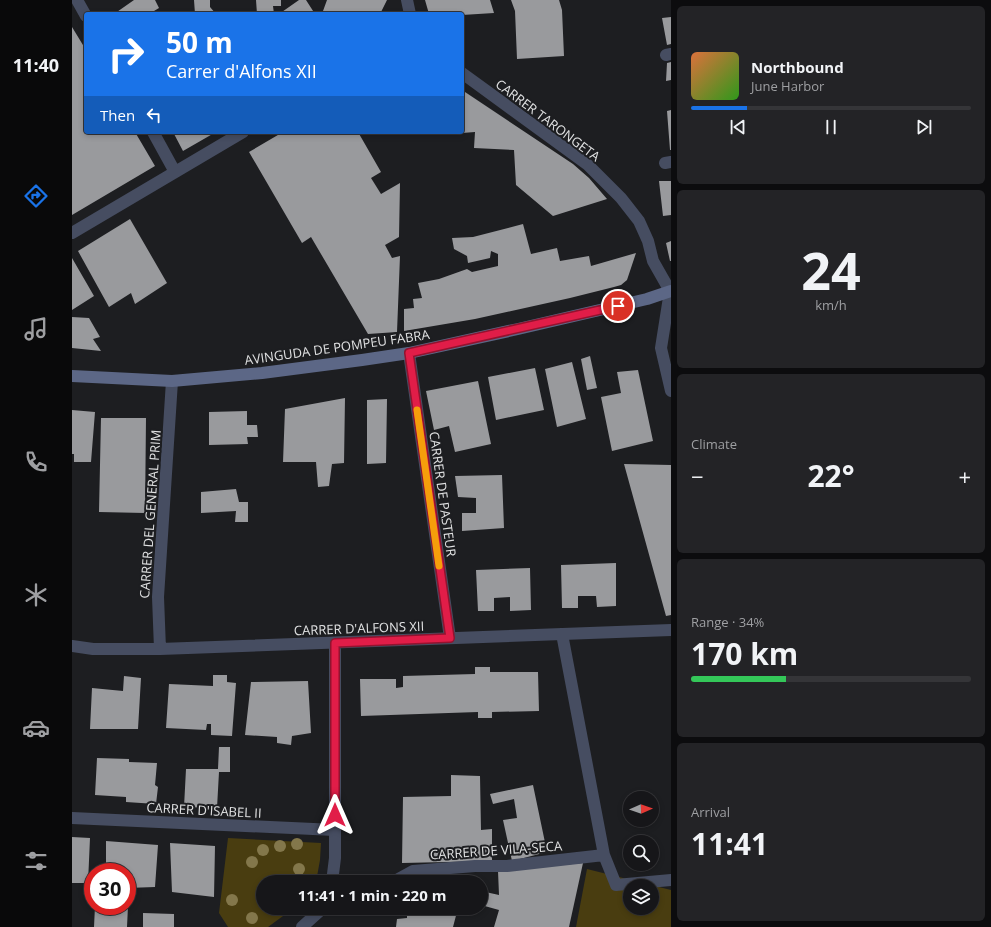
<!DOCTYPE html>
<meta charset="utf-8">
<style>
body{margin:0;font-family:"Open Sans",sans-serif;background:#232326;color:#f1f3f6;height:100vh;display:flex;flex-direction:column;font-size:15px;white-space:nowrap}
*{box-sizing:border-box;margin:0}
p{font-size:13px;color:#9e9fa2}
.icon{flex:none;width:22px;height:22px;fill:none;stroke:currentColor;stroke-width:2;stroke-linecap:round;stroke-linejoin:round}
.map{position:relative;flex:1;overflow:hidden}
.side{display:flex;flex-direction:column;gap:6px;padding:6px;background:#0c0c0e;width:320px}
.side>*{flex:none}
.top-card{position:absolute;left:12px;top:12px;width:380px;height:122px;border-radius:4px;box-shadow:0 2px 6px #0003,0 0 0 1px #353538;background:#1a73e8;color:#fff;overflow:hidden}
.needle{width:26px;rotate:88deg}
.fabs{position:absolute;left:551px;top:791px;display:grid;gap:8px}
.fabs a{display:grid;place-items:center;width:36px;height:36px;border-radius:50%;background:#161619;box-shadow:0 2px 6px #0003,0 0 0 1px #353538;font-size:20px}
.speed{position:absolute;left:12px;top:863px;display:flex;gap:8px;font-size:20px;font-weight:700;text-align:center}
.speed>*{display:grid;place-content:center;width:52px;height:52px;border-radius:50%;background:#161619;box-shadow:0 2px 6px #0003,0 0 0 1px #353538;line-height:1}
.speed .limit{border:6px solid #d22;background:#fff;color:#111}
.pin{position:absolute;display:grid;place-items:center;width:34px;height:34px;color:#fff;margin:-17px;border:2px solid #fff;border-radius:50%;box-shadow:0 1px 4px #0007}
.me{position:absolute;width:44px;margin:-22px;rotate:0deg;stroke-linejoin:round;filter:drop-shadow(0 0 3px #0008)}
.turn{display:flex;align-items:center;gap:14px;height:84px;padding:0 16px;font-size:18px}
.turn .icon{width:52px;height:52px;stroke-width:2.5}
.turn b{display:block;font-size:28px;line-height:34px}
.then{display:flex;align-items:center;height:38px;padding:0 16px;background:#0003;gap:8px;font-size:15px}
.big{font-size:30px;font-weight:700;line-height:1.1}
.side .tile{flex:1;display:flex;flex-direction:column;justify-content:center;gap:6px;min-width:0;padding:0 14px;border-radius:6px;background:#232326}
.side .dial{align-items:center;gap:0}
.dial b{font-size:52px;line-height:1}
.song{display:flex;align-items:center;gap:12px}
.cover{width:48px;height:48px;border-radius:6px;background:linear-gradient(135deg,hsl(20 70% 55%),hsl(110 70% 35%))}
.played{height:4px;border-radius:2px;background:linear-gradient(90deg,#1a73e8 20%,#353538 20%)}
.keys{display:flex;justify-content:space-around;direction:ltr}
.heat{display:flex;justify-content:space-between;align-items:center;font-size:22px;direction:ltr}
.charge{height:6px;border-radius:3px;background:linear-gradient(90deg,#34c759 34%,#353538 0)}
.trip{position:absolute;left:184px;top:875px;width:232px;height:40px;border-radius:20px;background:#161619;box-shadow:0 2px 6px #0003,0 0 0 1px #353538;font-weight:700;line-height:40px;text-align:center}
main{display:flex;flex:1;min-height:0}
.dock{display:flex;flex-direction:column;width:72px;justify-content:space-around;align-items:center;background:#09090a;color:#9e9fa2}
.dock .icon{width:28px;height:28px}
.dock .on{color:#1a73e8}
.dock b{font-size:18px;color:#f1f3f6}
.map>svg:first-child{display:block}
.green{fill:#493d10;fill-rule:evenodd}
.building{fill:#999a9d}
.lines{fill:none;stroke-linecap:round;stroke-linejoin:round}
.street{stroke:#464d61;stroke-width:12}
.secondary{stroke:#5c6786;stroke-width:12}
.tree{fill:#83774b}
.route-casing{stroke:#92132f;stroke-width:10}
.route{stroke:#e11d48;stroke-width:7}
.slow{stroke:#f59e0b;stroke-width:7}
.labels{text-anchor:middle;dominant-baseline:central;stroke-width:4;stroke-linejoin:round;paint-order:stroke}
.street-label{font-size:13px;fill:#e0e1e2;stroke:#1d1e21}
</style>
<main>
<nav class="dock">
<b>11:40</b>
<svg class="icon on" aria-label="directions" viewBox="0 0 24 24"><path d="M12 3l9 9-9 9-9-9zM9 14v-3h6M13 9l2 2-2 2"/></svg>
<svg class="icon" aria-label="music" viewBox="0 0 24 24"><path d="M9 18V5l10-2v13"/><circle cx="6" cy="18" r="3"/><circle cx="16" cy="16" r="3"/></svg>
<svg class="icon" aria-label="phone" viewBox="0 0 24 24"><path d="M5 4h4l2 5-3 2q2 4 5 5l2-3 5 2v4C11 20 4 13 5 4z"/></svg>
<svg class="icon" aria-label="climate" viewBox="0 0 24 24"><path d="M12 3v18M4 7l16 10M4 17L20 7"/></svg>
<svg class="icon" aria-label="car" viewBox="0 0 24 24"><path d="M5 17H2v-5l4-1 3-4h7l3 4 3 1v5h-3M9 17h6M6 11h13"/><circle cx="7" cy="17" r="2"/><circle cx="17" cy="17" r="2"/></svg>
<svg class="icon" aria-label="filters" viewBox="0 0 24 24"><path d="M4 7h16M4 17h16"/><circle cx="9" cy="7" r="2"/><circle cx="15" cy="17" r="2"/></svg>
</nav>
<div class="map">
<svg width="599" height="927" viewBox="0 0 599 927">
<rect width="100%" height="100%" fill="#1d1e21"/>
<path class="green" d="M156,838L249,843L248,860L244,882H191V908H222L196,927H156L147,913Z
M515,869L599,890V927H504ZM558,886H580V908H558Z"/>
<path class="building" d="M62,0H83L87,8L77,14H42Z
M122,0H138V7L144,14H123Z
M184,0H209V6H201L202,14H185Z
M227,0H234L243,14H207Z
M255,0H315L308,14H258L251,11Z
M353,0H418L422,13L390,15V14H357Z
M439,0H487L490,10L492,56L445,59L443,11Z
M599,17V44L595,45L590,18Z
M0,27L14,50V132H63L83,166L0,215Z
M599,62V80L594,81L595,63Z
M390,90L501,164L517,178L535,199L481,216L444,185L442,150L402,148L403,132L390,133Z
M599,110V150H598L595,111Z
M101,132H144L111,151Z
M211,132H286L309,172L299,178L309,194L328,183L327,237L313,245L320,258L328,256L325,332L296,334L239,237L230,243L177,152Z
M587,181H599V215L591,216Z
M58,219L95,283L63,304L59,293L37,307L6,251Z
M451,224L459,254L485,248L488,261L517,256L519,266L564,253L555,280L549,285L542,287L498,298L403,319L332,331V309L342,308L341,299L350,298L346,283L367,279L395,269L400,272L426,266V254L419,251L418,258L396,263L395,256L382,249L380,238L401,237Z
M599,241V261H598L594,243Z
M0,258L22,296L0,310Z
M0,317L17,318L28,337L21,339L29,351L0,348Z
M518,356L525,388L515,390L509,359Z
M500,362L514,419L485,427L473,369Z
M463,368L472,410L424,420L416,377Z
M566,370L581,441L540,451L529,397L549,393L545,372Z
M406,381L419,444L383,452L377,426L362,430L354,391Z
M273,398L272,463L260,464L257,486L246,487L244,462H211L213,409Z
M315,399L314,463L295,464V400Z
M0,410L23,412L19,462H2V454H0Z
M175,411V425H185L186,437H175L176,444L137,445V412Z
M29,418H74L73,513L27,512Z
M552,464L599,465V615L594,616Z
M430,475L432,528L390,531V513H404V498L386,497L383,476Z
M164,489L167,502H176V522H163L164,511L129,513V492Z
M544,563V606L525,607L524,596H506V608H490L489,565Z
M458,568L459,610L438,611V597L422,598V611H406L404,570Z
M403,667H418V672H466L467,711L420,712V718H406V712L289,716L288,679H324V688L331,687V676L403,674Z
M141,675H155V682L164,683L160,736L139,735V724H135L134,730L94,728L97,684L141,686Z
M52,676L69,678L66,729H18L20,688L51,691Z
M236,681L239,733L220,736L219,745L205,743V737L173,735L179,682Z
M147,747H158V772H147L145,808L112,807L114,769H146Z
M25,758L57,759V762L85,763L83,785L86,787L84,804L54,802V797L23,795Z
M379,775L408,776L409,830L420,829V861L330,863L331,797L379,796Z
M461,785L475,852L440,861L431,820L445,818L442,799L421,804L418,794Z
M0,837L18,838L16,883H0Z
M34,841L86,845L83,887L55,888V872H34Z
M98,843L143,846L142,897L100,892Z
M511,863L497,927H422L427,910L409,905V891L427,895L426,871Z
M23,906H56L55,927H22Z
M335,908H386L381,927H324L325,919L335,918Z
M71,913L102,914V927H71Z"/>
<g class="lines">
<path class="street" d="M5,0L14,16
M335,0L338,14
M594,55L599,54
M390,73L516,165L549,198L567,221L576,241L581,261L598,291L589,348L599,391
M81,132L103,172
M593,163L599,162
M0,233L171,132
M337,353L378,638
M490,634L532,855L544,885L599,880
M0,646L21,649H88L599,630
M88,649L86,597L100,381
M0,818L263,830
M260,882L263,858V643
M321,882L341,871L403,866H435L532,855
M230,927L251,908"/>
<path class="secondary" d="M0,376L100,381L190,373L290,360L337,353L446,329L575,299L599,291"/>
</g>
<g class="tree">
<circle cx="225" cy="844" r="6"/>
<circle cx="208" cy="846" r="6"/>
<circle cx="191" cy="850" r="6"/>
<circle cx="180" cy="862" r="6"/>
<circle cx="227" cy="869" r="6"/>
<circle cx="160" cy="900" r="6"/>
<circle cx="180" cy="918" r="6"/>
</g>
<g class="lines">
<g class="route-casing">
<path id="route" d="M263,815V643L378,638L337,353L546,306"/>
</g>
<use href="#route" class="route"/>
<path class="slow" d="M345,410L367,566"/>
</g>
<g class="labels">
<g class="street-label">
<text transform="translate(476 120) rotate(37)">CARRER TARONGETA</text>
<text transform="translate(265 347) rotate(-8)">AVINGUDA DE POMPEU FABRA</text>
<text transform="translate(371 494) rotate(82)">CARRER DE PASTEUR</text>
<text transform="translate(78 514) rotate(-86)">CARRER DEL GENERAL PRIM</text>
<text transform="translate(287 628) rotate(-2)">CARRER D'ALFONS XII</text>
<text transform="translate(132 810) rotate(3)">CARRER D'ISABEL II</text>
<text transform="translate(424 850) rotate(-4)">CARRER DE VILA-SECA</text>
</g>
</g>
</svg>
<div class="fabs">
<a><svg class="needle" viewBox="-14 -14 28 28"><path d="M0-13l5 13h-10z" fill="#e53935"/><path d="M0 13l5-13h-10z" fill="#9e9fa2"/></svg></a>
<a><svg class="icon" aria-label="search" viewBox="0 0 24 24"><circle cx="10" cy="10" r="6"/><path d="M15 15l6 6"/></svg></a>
<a><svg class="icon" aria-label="layers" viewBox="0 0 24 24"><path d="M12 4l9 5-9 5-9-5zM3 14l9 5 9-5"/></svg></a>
</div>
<div class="speed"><div class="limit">30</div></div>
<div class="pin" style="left:546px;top:306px;background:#d93025"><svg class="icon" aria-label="arrive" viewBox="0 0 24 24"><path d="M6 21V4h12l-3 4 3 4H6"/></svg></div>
<svg class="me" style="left:263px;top:815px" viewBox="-20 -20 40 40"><path d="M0-17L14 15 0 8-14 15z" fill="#e11d48" stroke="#fff" stroke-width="4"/></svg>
<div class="trip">11:41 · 1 min · 220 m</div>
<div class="top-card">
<div class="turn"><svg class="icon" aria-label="right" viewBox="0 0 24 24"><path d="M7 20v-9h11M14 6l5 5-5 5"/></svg><div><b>50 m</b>Carrer d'Alfons XII</div></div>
<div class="then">Then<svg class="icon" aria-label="left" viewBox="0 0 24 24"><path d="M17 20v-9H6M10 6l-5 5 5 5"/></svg></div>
</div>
</div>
<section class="side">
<div class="tile">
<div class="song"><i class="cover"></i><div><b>Northbound</b><p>June Harbor</p></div></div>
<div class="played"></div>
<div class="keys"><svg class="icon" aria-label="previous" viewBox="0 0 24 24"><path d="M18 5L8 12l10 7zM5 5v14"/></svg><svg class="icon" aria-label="pause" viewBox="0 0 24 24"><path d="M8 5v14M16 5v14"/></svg><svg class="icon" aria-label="next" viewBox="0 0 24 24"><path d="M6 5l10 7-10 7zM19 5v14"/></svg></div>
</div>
<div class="tile dial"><b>24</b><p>km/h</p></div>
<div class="tile"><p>Climate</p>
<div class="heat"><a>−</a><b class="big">22°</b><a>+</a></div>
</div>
<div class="tile"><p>Range · 34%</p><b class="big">170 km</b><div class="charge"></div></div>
<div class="tile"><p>Arrival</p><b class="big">11:41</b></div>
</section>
</main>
